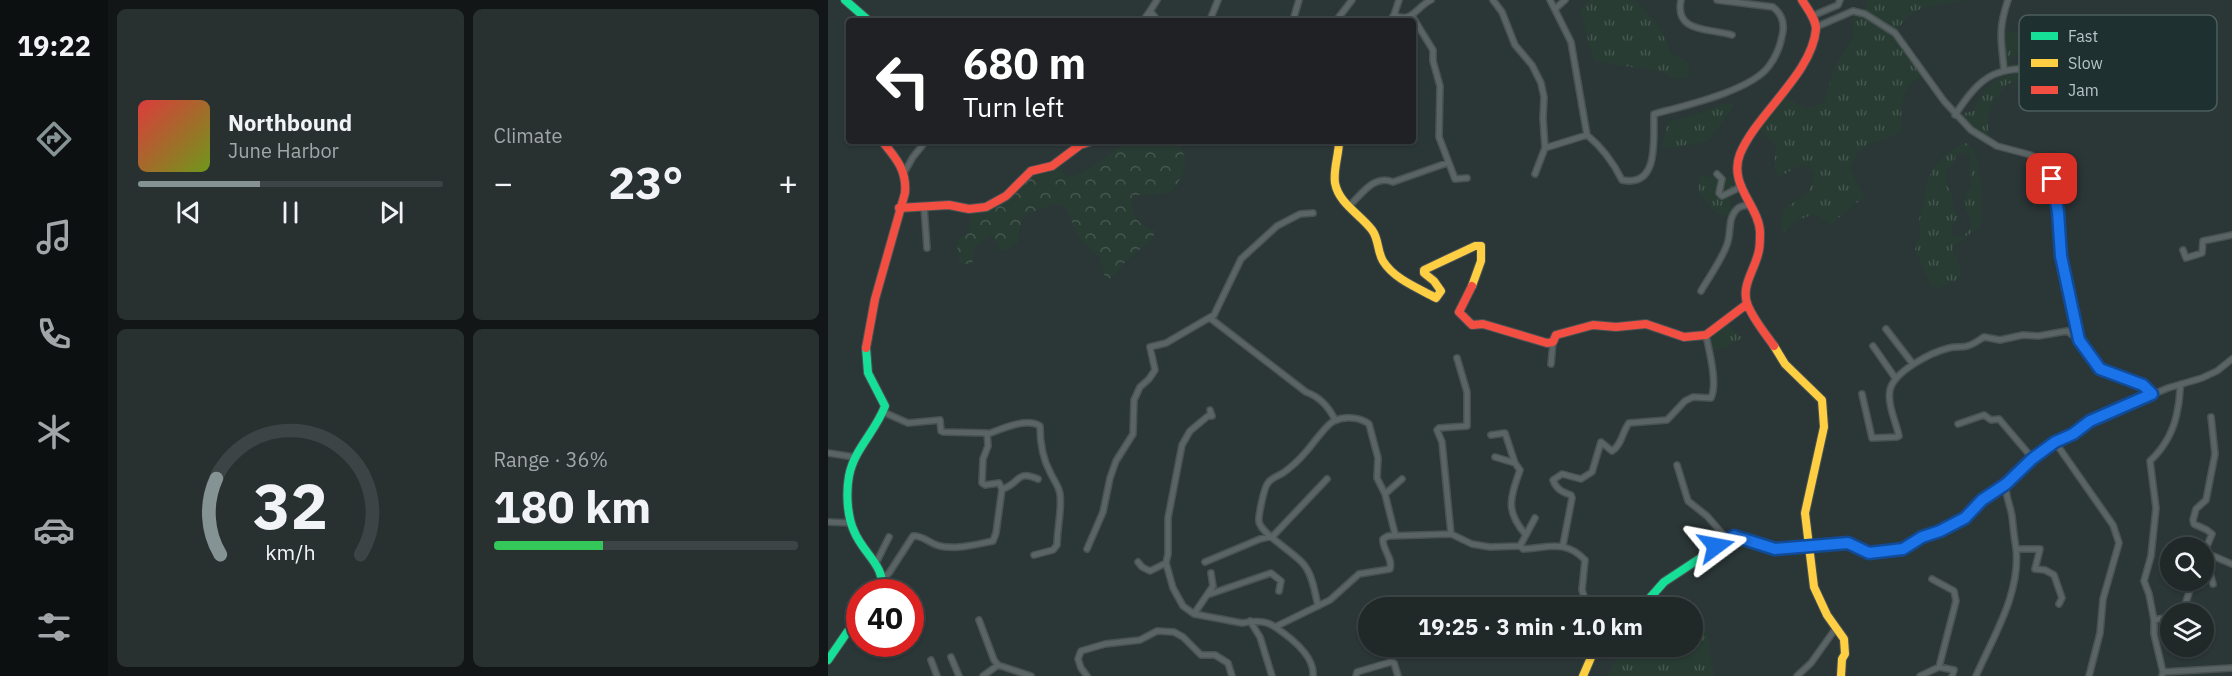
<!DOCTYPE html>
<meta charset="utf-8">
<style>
body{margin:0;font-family:"IBM Plex Sans",sans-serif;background:#283030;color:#f1f3f6;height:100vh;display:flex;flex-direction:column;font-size:22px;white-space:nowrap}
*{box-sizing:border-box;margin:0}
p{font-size:20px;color:#a2a6a8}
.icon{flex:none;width:33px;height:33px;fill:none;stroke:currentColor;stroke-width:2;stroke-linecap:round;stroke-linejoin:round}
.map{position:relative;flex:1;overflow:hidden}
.drawer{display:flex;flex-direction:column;gap:9px;padding:9px;background:#121616;width:720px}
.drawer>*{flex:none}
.top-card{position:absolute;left:18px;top:18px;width:570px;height:126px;border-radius:6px;box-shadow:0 2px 4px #0004,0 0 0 2px #3d4445;background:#202124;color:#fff;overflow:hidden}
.tools{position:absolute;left:1332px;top:537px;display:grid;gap:12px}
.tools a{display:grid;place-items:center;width:54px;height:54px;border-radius:50%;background:#202828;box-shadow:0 2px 4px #0004,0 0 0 2px #3d4445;font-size:30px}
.speed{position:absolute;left:18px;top:579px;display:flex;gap:12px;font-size:30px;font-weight:700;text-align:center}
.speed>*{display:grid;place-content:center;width:78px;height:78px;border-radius:50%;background:#202828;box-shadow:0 2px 4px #0004,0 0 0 2px #3d4445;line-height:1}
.speed .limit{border:9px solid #d22;background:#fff;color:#111}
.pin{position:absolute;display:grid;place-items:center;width:51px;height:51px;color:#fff;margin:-26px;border-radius:12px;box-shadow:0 3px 9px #0006}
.me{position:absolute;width:66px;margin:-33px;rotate:77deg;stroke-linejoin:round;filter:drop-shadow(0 0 4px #0008)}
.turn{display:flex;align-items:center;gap:21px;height:126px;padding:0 18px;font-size:27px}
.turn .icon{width:78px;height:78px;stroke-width:2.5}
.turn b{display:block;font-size:42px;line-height:51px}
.big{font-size:45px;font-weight:700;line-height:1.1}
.drawer .card{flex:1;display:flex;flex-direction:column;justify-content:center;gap:9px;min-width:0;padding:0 21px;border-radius:9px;background:#283030}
.drawer .dial{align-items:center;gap:0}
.dial svg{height:156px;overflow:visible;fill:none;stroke:#3d4445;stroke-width:7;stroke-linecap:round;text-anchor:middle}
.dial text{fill:#f1f3f6;stroke:none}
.song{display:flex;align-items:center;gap:18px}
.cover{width:72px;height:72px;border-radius:9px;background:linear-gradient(135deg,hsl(0 70% 55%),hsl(80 70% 35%))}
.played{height:6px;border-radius:3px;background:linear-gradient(90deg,#859394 40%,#3d4445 40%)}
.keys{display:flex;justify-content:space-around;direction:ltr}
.heat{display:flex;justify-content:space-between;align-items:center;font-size:33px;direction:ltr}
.charge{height:9px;border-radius:4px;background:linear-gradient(90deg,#34c759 36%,#3d4445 0)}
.drawer .tiles{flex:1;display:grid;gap:9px;grid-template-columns:repeat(2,1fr)}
.trip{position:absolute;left:530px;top:597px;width:345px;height:60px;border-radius:30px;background:#202828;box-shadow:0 2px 4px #0004,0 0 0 2px #3d4445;font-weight:700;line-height:60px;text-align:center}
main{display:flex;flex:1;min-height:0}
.tab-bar{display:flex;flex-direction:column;width:108px;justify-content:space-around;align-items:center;background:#0d1010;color:#a2a6a8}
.tab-bar .icon{width:42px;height:42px}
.tab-bar .current{color:#859394}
.tab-bar b{font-size:27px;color:#f1f3f6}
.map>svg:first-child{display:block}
.grass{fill:url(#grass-tufts);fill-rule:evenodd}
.forest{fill:url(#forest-crowns)}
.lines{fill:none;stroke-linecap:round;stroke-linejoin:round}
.street-casing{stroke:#495253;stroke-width:8}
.fast-casing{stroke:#495253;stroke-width:10}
.slow-casing{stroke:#495253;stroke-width:10}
.jam-casing{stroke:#495253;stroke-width:10}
.street{stroke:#5b6465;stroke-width:5}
.fast{stroke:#16e098;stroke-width:8}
.slow{stroke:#ffcf43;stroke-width:8}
.jam{stroke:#f24e42;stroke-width:8}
.route-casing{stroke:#114b97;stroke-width:15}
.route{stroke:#1a73e8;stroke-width:10}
.key{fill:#1f3031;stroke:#4c5d5e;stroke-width:1.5}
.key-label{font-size:16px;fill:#b6c5c7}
</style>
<main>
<nav class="tab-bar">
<b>19:22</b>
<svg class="icon current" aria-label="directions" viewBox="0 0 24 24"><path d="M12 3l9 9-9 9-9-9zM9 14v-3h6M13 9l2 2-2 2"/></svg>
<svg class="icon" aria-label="music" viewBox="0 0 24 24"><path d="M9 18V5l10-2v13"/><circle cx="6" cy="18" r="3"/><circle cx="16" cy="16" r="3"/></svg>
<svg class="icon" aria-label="phone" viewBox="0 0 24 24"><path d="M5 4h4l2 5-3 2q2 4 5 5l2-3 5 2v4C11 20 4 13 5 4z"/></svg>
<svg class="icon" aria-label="climate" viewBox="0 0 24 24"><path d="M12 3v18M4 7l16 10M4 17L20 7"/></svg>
<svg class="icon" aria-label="car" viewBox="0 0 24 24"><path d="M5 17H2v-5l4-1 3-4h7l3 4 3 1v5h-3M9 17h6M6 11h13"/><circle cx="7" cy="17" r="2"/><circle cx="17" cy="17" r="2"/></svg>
<svg class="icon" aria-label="filters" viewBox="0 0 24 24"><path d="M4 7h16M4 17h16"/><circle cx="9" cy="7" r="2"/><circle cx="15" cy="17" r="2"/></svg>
</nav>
<section class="drawer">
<div class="tiles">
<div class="card">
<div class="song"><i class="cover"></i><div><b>Northbound</b><p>June Harbor</p></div></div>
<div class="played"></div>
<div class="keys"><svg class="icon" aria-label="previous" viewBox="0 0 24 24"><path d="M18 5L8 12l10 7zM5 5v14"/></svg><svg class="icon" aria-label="pause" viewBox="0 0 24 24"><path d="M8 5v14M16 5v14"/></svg><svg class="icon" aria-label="next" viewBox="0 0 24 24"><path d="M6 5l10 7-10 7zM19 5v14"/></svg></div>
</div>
<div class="card"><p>Climate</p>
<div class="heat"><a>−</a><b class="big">23°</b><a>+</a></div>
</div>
<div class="card dial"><svg viewBox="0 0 100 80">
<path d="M14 69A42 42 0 1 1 86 69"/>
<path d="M14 69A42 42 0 0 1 12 30" stroke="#859394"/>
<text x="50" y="56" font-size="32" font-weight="700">32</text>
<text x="50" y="72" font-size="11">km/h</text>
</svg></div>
<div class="card"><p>Range · 36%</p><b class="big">180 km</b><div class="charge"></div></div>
</div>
</section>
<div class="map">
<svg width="1404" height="676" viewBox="0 0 1404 676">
<defs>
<pattern id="grass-tufts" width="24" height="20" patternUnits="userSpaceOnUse" patternTransform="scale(1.5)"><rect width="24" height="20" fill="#283c34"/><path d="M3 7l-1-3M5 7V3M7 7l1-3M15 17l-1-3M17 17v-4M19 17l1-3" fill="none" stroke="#455750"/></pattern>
<pattern id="forest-crowns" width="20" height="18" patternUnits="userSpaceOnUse" patternTransform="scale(1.5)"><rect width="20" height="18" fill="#283c34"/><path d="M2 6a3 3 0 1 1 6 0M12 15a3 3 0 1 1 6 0" fill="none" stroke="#455750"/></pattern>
</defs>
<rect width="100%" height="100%" fill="#2b3636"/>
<path class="grass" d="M762,0H806C825,15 834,30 843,53L859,61L862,73L857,78L847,79L834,72L766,61L752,11L756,4Z
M1039,0H1134C1118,6 1096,4 1082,15C1076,19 1071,28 1067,33L1096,75C1071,86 1074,107 1073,131C1049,149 1035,133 1022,169L1036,197L1003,224L986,214L966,222L954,234V211L981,191L987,175L982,166C970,163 962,172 951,177L946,169L948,145L929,127L953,95L979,108L996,103L1007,66L1026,36L1025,11L1037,14Z
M1172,30L1192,33L1195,39V51L1187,55L1181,61L1182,64H1193L1208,59L1217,44L1219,68L1176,69Z
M1195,72L1199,73L1200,78L1179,84L1163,105L1160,118V141L1127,115L1145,111L1154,94L1169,78Z
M892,104H906L896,120L878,142L840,148L833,147L840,124L844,120L876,112Z
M1138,143C1141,146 1146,149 1147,153C1153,169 1156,210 1153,225L1124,248L1134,272L1129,281L1109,288L1103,286L1087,249L1093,234C1088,220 1093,215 1096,202C1097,196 1097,189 1099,183C1104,166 1121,148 1138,143ZM1135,152L1142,156L1143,185L1137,197L1138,210L1142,217L1143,228L1134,237L1124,236L1123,227L1131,217L1125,208L1124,193C1117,186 1118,180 1118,170L1125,165L1128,155Z
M874,175L887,179L909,176L912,183L901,195L904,218L888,213L871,193V180Z
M898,321L909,335L916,337L897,348L881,351L878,335Z
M866,602L878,620L883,659L887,676H780L784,666L798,647L864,646V608L856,607Z"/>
<path class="forest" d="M300,141H349C362,162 359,171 344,191L327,195H304C301,214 310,226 328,231C322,244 315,247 305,255C296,262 290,272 281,279L277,277L271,257L251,238L237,207L227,204L196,215L191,228L190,244L173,252L166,237L162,236L147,245L144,265L132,263L129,253L130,240C145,234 143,222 141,209L158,207L203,171L228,163L239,177C262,173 280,153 300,141Z"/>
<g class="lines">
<g class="street-casing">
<path id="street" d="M329,0L322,11L330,21
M665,0L674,12L687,45L704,65L713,83L716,97L715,118L717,148L707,174
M722,0L743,42L759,135
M853,0C846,34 883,28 904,35
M727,9L737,0
M566,15C584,24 588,7 603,0
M584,16L605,50V61L612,86L611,137L627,179L639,178
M984,16L1010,5L1012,0
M511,17L524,0
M382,20L390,0
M315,21L322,11
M468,21L466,17L471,0
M562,21L566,15L571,0
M988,27L1025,11L1037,14L1067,33L1116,101L1143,130L1169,146L1203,155L1217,164L1224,179L1230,212L1233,256L1251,340L1272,369L1315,385L1324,394
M1176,69C1173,40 1170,29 1180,0
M1127,115C1156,71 1168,68 1219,68
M717,148L759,135C775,148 785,162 794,180C832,188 825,138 826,114C855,106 923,91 941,66C947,58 952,47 954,36C957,25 955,15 945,7L889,0
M77,171L85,157L98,141
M889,174L894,179L891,193L894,196L913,187
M96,206L99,248
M521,206C534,194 546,174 565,182L619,163
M1355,250L1358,258L1374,253L1375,241L1404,235
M873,291C881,277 897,255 900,241C903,230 900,218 909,209C913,205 917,206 922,205
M382,318L478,392C492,397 501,407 507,420
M1058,329L1085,364
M1045,346L1068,379
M723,364L725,342
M1034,394L1044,438L1069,437L1071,436C1068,422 1059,404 1062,390C1066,371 1104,352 1121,348C1127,346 1133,348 1139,346C1145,345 1151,340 1156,337L1172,340L1195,335L1210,336L1239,331L1250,339
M382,410L384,416H380L362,431L354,445L340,518V554L338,563L345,588L355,606L366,614L414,623C424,621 438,620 447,627L502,600L531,574L562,569C565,557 554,550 555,539L560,536L623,534L644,544L662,547L692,546L695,549C720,548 737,539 757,560L754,590L760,608
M1130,424L1156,415L1163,420L1171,419L1205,459
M160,434C173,429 199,417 212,426C212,441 215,459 222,472C225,479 231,486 232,494C234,512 229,528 229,545L225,550L206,555
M663,435L677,433L687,463
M1227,442L1285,525L1291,543L1275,599L1272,633L1261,676
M0,453L26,457
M667,457L687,463L692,470C682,499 677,511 698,535
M849,465L860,501L879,516L899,539
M174,489C192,484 188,469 210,479
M557,494L574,479
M0,522L23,523
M623,534L614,442L609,430L611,428L639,426V392L629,358
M735,545L744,498L743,495C734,492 728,489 725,480L734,474L753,479L764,472L773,442L784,451C794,445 794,432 801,423L839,420L857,401L865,397L883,398C890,383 881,351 878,335
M980,545L1020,543L1041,553L1075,549L1094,538L1112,531L1137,518L1154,500L1178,484L1205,459L1227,442L1245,434L1261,421L1340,388L1374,378L1389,371L1404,359
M1357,545L1366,548
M692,546L707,518
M259,549L275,512L282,478L288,461L305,434L306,400L312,387L321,379L327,370L322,347L338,343L386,315L413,259L449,226L472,214L485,213
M1188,549H1212L1207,569L1217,570L1226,575L1234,598L1231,604
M1376,552L1404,564
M1376,553L1384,534L1379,530L1366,524L1365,520L1368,509L1378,500L1387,454L1383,417
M310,562L314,567L322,571L338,563
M377,562L432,539L445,536L499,479
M48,563L61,537
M1376,571L1382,573L1385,584
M55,578L61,573L85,536C95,535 102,544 112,546C128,550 149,544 165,541L168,533L174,489L171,483L157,485L154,483L155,459L160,446L159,433L115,432L113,431L112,420L80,423L55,412
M379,595L443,573L453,581L451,591
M490,606C487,593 485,577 477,566C468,553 434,535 431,522C430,517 436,487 440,483C443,478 450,476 455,473C462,468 470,461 476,454C484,446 498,424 506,421C517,416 532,417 541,424L550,458L549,478L557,494L567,534
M366,614L385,586L383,573
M1358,614V602L1365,580
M151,620L166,660L170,665L203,676
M1326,620L1342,617
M422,621L432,637L444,676
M447,627C462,637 487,656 485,676
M123,657L131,676
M103,660L109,676
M1111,667L1126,670L1124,676
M1335,672L1404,668
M155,676L170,665
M259,676L253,668L250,659L253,651L277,644L312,640L329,631L346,632L355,637L373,655H387L400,663L404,676
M528,676L529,672L563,662L566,663L570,676
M969,676L983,663L1008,628
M1092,676L1111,667L1128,601L1126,591L1104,579
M1148,676C1165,637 1193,593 1188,548C1186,537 1185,526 1184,516C1182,504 1177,496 1178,484
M1334,676L1335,672L1326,634V620L1321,594L1316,581L1323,556L1328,508L1322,461C1337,447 1347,428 1350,407C1352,399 1351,392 1353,384"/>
</g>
<g class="fast-casing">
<path id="fast" d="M17,0L41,21
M38,348L40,373L57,406C48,431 26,449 21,476C18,492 19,516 26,531C35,554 58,565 54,592
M813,608L836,582L906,536L947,549L980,545
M0,660L20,631L32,621"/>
</g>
<g class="slow-casing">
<path id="slow" d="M511,141C511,155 505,169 507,183C511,204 532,214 544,230C551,239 549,251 555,261C566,279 590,288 608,298L613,291L606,281L596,273V270L647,246H653V261L644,286
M946,346L957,364L994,400L996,427L977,513L986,587L999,615L1016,639L1017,654L1014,659L1013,676
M755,676L768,646"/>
</g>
<g class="jam-casing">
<path id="jam" d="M71,208L121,205L141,209L158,207L178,196L203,171L224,166L252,145L264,141
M644,286L631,312L644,325L655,324L719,343L725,342L728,335L765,325L788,327L818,324L856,337L878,335L919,304
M946,346C937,333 924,318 919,303C913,285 928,268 931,250C932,245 932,238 932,232C931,206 900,185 912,154C929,113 984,74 988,29C988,19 979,8 974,0
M38,348L47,299L77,193C79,170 68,158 54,141"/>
</g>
<use href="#street" class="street"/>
<use href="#fast" class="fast"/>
<use href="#slow" class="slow"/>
<use href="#jam" class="jam"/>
</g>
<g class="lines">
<g class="route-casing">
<path id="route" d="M888,546L906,536L947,549L1020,543L1041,553L1075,549L1094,537L1112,531L1137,518L1154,500L1178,484L1204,459L1227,442L1245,434L1262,421L1324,394L1315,385L1272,369L1251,340L1233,256L1230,212L1224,179"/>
</g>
<use href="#route" class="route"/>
</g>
<rect x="1191" y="15" width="198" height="96" rx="9" class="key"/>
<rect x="1203" y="32" width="27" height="8" fill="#16e098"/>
<rect x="1203" y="59" width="27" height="8" fill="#ffcf43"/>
<rect x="1203" y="86" width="27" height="8" fill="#f24e42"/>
<g class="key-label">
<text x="1240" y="42">Fast</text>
<text x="1240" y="69">Slow</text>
<text x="1240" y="96">Jam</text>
</g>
</svg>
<div class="tools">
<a><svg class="icon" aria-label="search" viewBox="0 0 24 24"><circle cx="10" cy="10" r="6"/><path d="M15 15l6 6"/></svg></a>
<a><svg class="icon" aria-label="layers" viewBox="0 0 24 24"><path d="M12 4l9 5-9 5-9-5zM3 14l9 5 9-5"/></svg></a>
</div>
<div class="speed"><div class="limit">40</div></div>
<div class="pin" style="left:1224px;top:179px;background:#d93025"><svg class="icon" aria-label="arrive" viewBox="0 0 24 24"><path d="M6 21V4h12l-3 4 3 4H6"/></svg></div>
<svg class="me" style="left:888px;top:546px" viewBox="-20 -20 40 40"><path d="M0-17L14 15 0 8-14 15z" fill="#1a73e8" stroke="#fff" stroke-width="4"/></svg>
<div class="trip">19:25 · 3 min · 1.0 km</div>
<div class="top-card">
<div class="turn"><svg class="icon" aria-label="left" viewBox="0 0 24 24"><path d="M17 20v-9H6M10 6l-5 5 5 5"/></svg><div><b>680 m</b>Turn left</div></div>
</div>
</div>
</main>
